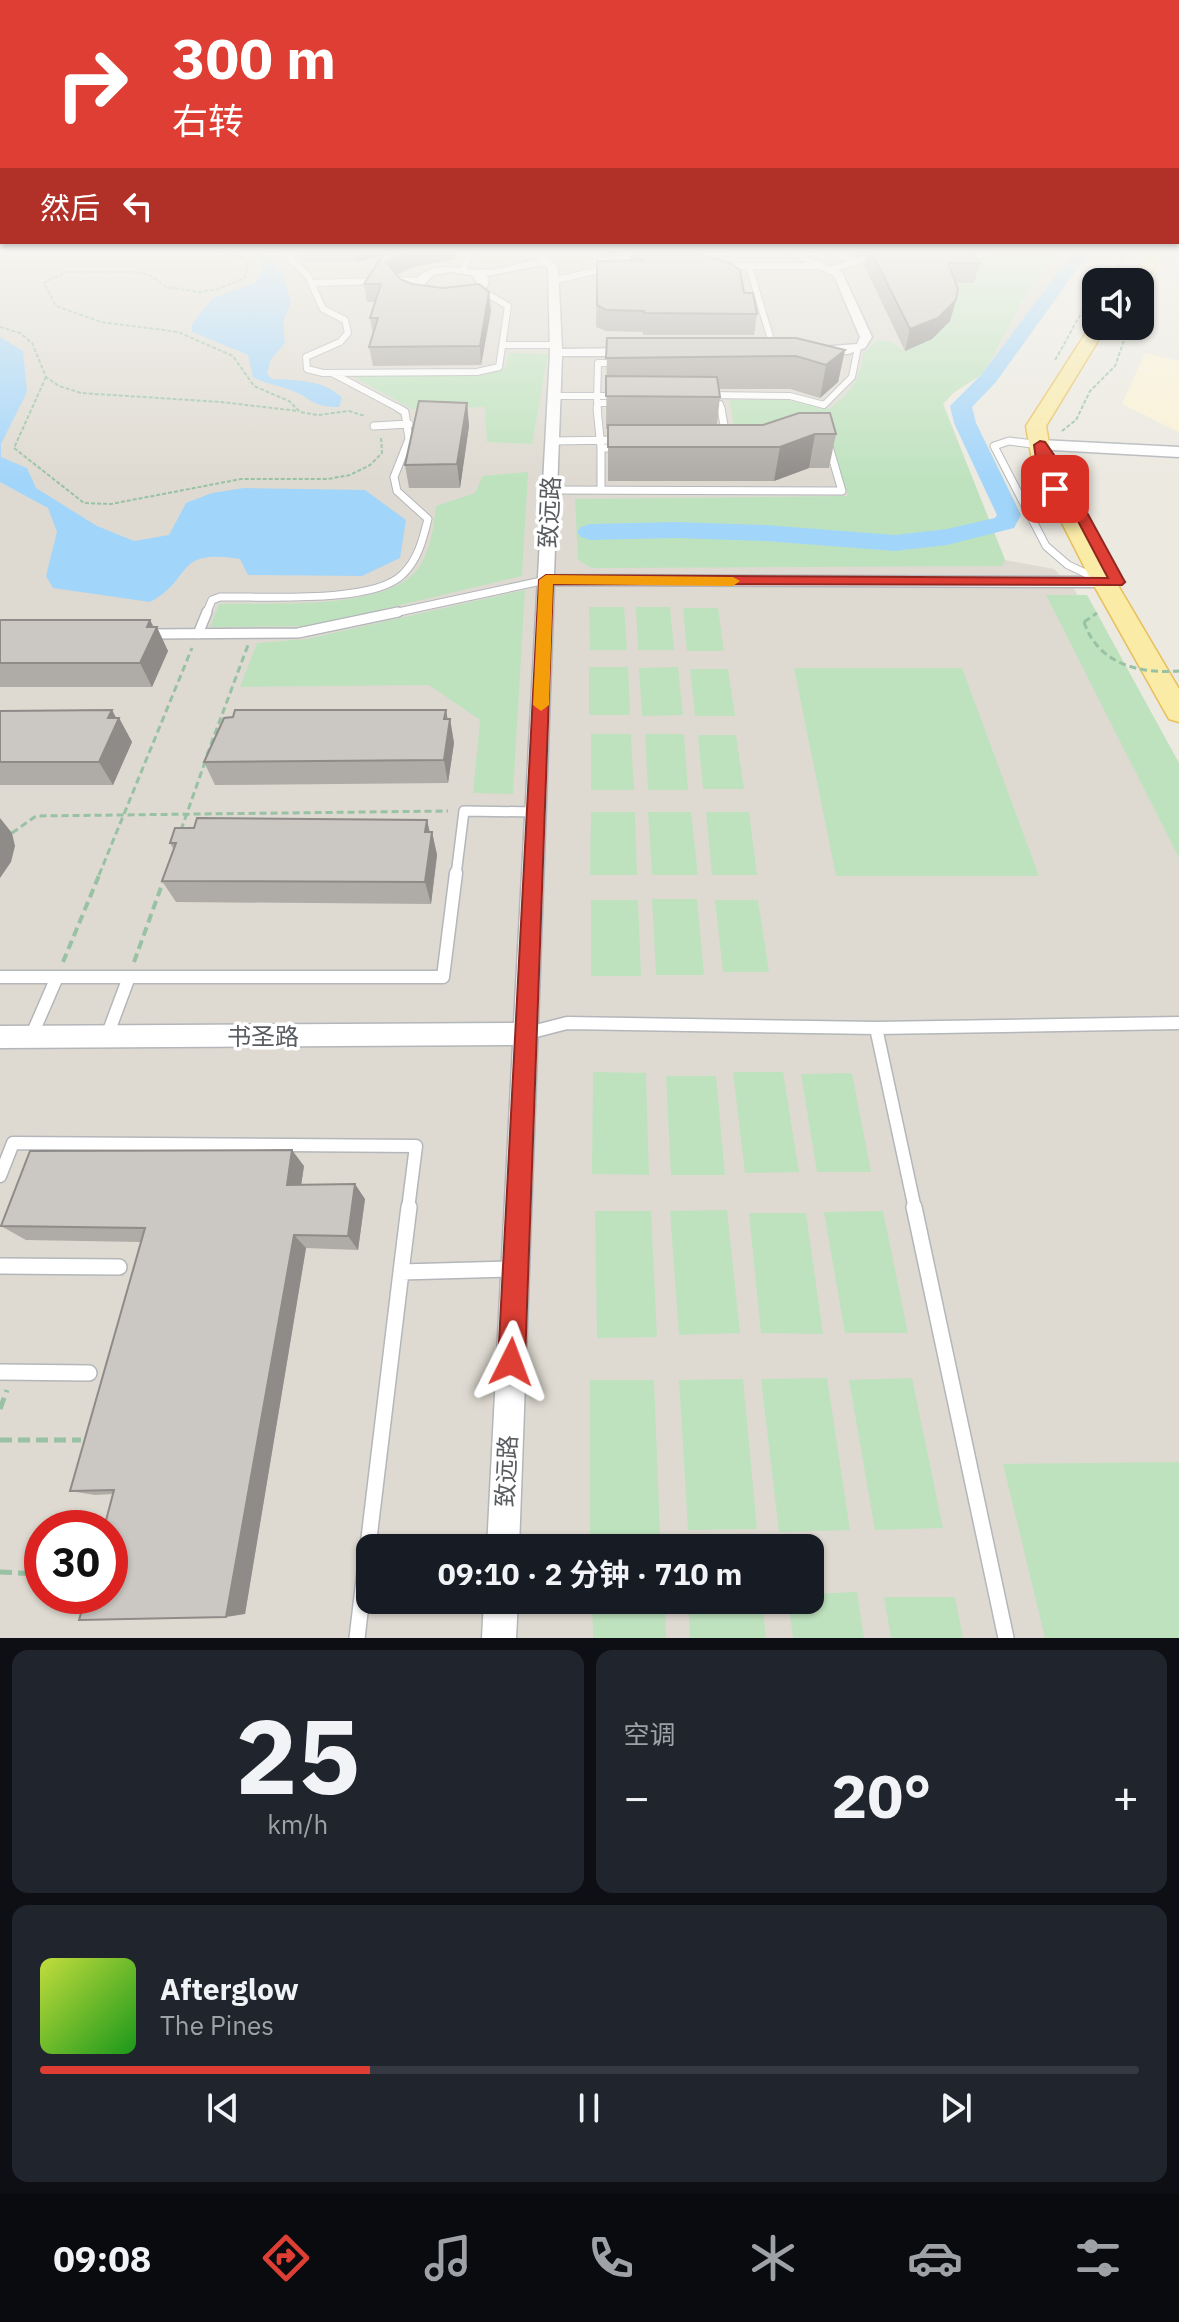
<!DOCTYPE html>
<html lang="zh">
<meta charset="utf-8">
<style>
body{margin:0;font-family:"IBM Plex Sans","Noto Sans SC",sans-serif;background:#20242c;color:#f1f3f6;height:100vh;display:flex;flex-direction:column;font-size:30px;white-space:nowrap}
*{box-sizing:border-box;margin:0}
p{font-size:26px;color:#9ea1a6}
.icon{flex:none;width:44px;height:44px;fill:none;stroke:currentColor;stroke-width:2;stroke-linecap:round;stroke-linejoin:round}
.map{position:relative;height:1638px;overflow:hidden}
.sheet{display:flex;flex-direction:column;gap:12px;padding:12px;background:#0d0f14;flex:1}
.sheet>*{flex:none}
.hud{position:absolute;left:0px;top:0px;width:1180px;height:244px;box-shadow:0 2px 6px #0004;background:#de3e33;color:#fff;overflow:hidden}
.buttons{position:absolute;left:1082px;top:268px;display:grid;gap:16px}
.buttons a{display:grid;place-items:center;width:72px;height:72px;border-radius:16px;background:#171b24;box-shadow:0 2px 6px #0004;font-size:40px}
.speed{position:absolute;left:24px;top:1510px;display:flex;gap:16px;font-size:40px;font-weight:700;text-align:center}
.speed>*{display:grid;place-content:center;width:104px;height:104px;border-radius:50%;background:#171b24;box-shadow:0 2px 6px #0004;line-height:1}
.speed .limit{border:12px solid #d22;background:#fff;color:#111}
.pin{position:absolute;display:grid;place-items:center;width:68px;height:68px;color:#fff;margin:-34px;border-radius:16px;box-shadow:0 4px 12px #0006}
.me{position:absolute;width:88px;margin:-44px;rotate:3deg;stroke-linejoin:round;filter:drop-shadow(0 0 6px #0008)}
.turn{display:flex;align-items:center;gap:28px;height:168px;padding:0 40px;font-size:36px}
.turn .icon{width:104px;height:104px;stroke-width:2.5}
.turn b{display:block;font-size:56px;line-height:68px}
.then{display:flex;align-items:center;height:76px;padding:0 40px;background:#0003;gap:16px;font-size:30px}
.big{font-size:60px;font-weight:700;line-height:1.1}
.sheet .tile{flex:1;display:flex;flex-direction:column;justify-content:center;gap:12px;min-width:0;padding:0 28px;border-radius:16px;background:#20242c}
.sheet .dial{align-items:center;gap:0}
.dial b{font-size:104px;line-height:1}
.song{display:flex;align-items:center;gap:24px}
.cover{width:96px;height:96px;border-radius:12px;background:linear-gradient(135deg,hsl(70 70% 55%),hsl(120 70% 35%))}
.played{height:8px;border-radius:4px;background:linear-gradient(90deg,#de3e33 30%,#363941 30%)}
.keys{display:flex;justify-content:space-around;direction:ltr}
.heat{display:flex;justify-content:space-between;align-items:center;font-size:44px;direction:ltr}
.sheet .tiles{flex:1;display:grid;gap:12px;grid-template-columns:1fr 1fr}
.tile:last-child{grid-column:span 2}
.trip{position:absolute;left:356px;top:1534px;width:468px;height:80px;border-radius:16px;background:#171b24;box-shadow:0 2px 6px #0004;font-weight:700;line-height:80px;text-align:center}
.dock{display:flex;height:128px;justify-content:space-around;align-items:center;background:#090b0e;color:#9ea1a6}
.dock .icon{width:56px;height:56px}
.dock .on{color:#de3e33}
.dock b{font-size:36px;color:#f1f3f6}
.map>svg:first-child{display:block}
.commercial{fill:#fbf2d5}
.education{fill:#dedad1;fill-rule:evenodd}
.green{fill:#bee2be}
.water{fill:#a2d5fa}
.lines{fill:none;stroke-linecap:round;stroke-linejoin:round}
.river{fill:#a2d5fa;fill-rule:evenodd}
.lane-far4-casing{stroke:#b3b6ba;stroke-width:8}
.lane-far3-casing{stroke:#b3b6ba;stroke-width:9}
.lane-far2-casing{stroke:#b3b6ba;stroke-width:12}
.lane-far1-casing{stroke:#b3b6ba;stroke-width:15}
.lane-casing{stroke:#b3b6ba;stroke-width:18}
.street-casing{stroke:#b3b6ba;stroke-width:3}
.secondary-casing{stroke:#b4b7bc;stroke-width:3}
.primary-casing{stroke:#e8bf5c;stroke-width:3}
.path-far3{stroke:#98c2a3;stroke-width:2;stroke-dasharray:4 2;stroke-linecap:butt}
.path-far2{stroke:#98c2a3;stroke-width:3;stroke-dasharray:7 4;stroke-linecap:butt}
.path-far1{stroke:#98c2a3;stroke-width:4;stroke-dasharray:9 5;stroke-linecap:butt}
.path{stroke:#98c2a3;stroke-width:5;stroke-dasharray:12 6;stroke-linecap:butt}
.lane-far4{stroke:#fff;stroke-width:6}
.lane-far3{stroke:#fff;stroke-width:7}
.lane-far2{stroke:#fff;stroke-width:9}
.lane-far1{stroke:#fff;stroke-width:12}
.lane{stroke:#fff;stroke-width:15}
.street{fill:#fff;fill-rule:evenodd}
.secondary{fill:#fff;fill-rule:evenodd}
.primary{fill:#faeba7;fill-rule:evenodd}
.path-bridge{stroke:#98c2a3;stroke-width:3;stroke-dasharray:7 4;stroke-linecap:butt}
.wall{fill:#afaba7}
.shaded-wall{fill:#8e8b88}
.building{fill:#cbc7c2;stroke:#8e8b88;stroke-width:2}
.route{fill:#de3e33;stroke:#902821;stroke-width:2}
.slow{fill:#f59e0b}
.labels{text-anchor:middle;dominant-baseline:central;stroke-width:7;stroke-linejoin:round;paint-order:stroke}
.street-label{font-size:24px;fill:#595c60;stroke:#fff}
</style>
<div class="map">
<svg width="1179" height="1638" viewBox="0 0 1179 1638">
<rect width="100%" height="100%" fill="#ebe9e0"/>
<path class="commercial" d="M1145,353L1179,361V432L1122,404Z"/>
<path class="education" d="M0,251H1065L1060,272L984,373L953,393L943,404L1005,560L1054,569L1074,589L1179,778V1638H0ZM42,1528H110V1596H42ZM370,1548H810V1600H370Z"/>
<path class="green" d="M989,251H1057L1023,299L984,373L953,393L943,404L1005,560L1002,566L592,568L578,560L575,499L848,496L828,434L737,441L729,400H787L829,409C849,394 861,380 863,354L876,341H890L905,351L932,339L950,321L939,283H973L936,256H991Z
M509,353L548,354L532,444L487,442L485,407L412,409L350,375H485L506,367Z
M528,472L522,576L313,626L210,627L219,604C270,602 391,612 420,566C431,548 434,526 436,506L475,493L483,476Z
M525,590L513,794L473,793L480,720L429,685L240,687L257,643L307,639Z
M1046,595H1087L1179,763V858Z
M589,607H624L627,650H590Z
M636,607H670L674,650H638Z
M683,608H718L724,651H687Z
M589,667H628L630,715H589Z
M678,667L683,715L642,716L639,668Z
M794,668H962L1039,876H836Z
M690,669H728L735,716H695Z
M591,734H631L634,790H591Z
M645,734H684L688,790H648Z
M698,735H736L744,789H703Z
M591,812H635L637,875H590Z
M648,812H691L698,875H652Z
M706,812H749L757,875H712Z
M652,899H697L704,975H656Z
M591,900H638L641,976H591Z
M715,900H758L769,972H723Z
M593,1072L646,1073L649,1175L592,1174Z
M733,1072H783L799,1172L745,1173Z
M852,1073L871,1172H817L801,1074Z
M666,1076H716L725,1175H671Z
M727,1210L740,1333L679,1335L670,1211Z
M595,1211H651L657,1337L597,1338Z
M883,1211L908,1333H845L824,1212Z
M749,1213H806L823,1334L761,1333Z
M827,1378L850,1530L779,1532L761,1379Z
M912,1378L943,1528L875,1530L849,1380Z
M743,1379L757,1529L688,1530L679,1380Z
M590,1380H654L660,1534H590Z
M1179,1462V1638H1045L1003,1464Z
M857,1592L864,1638H793L788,1600H810V1594Z
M884,1597H955L963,1638H891Z
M592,1600H665L666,1638H593Z
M688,1600H762L766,1638H690Z"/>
<path class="water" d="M248,251C277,251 285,278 291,302L283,321L285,343L271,359L267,374L272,379C296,380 325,380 342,398L339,407C309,407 312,397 290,390C277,385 265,384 253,377L248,355L192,332V324L213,298L255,283L262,270L260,258Z
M0,337L23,351L27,392L1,444V457L27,468L36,488L97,526L134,541L169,535L186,503L212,493L244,488L365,490L406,520L400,558L362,576L248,575L240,559C173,548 194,579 150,602L53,588L46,576L57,532L48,508L0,482Z"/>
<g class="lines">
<path class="river" d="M1074,251H1090L996,382L972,407L976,423L1021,515L1014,528L947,545L895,551L765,541L675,538L590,540L581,537L577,532L581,527L590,524L675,522L765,525L895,535L947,529L995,518L997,515L954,423L950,406L982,374Z"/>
<g class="lane-far4-casing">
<path id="lane-far4" d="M283,251L308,276L323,309L345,320L348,333L340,342L306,357L307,369L323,373L477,372L499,367L508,306L479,289
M586,251L609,263
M960,254H985L983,251
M690,255L731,251
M605,261L642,255
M855,262L876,255
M723,266H821
M749,266L774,350
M463,269L471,251
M830,270L855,262L831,251
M399,280L417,281
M556,280L608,268
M313,283L375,281
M504,345H556
M332,373L402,410
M710,395L790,396L824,405L852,377L858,347
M554,396H618
M597,401L598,363H620
M706,404H720L721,410
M598,410L597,403H618"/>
</g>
<g class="lane-far3-casing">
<path id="lane-far3" d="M597,408L601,448
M721,408L726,437
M374,426L409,424
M552,441L621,440
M1040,445L1009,441L994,446L1046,546L1068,565L1098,579
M601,489V448H621
M550,490L842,491L828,443
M206,614L212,600L220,597C263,596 372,604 402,575C418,560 423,539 428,519L397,491L394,477L409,439L405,412L398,408
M389,614L546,580"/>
</g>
<g class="lane-far2-casing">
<path id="lane-far2" d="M150,634L298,633L398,612
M198,634L207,612
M456,875L464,811L536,812"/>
</g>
<g class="lane-far1-casing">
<path id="lane-far1" d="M0,977H443L456,873
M876,1028L915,1209
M528,1033L567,1023L876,1028L1179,1023
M107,1036L129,977
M31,1037L57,977
M0,1176L13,1143L416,1146L408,1209"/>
</g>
<g class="lane-casing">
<path id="lane" d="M409,1207L401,1272L514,1269
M914,1207L1006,1638
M0,1266L119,1267
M0,1372L89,1373
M357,1638L401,1272"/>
</g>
<g class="street-casing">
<path id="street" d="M531,251H541L558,267L562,349L632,348L638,352L632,356H562L554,575L1117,577L1125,582L1117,587L554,585L519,1548H487L513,1045L0,1048V1026L514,1023L550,353L548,268L544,265L486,276L489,280L487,287C469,299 422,310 412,283C436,257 453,271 482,270C501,270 521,263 539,259ZM451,272L472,275L478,284C461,295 441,297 423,286L433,275Z
M783,251H795L842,272L872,337L865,348L848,354L816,353V349L820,347L857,344L860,337L834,276Z
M484,1600H518L516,1638H482Z"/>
</g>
<g class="secondary-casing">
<path id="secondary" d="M1040,440L1179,447V457L1034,449L1031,445Z"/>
</g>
<g class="primary-casing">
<path id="primary" d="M1150,251H1164L1144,285L1130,282Z
M1093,322H1096V326H1107L1046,426L1053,466L1116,582L1179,689V722L1169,719L1165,712L1092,582L1033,466L1026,426Z"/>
</g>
<path class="path-far3" d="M223,251L248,260L245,278L218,289L199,292L166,287L149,275L137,272H66L44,283L56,306L101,322L178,332L233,356L254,386L289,401L300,412L318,415L349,411L365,416
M1108,282L1128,251
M1140,307L1148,293
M0,327L20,333L32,343L46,377L59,386L81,393L221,402L298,411
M1055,360C1069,337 1079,313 1096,292
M46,377L14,448L84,503L111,504L241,479H328L350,475L370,465L382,453L381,437
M1062,431L1076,420L1090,391L1115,366L1129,326"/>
<path class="path-far2" d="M1084,622L1097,613
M207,755L248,645
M181,830L205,762
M12,833L36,816L448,811
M99,875L192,648"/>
<path class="path-far1" d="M63,962L100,873
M134,962L164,879"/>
<path class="path" d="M0,1409L7,1390
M0,1440H81
M0,1572L39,1574"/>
<use href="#lane-far4" class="lane-far4"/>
<use href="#lane-far3" class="lane-far3"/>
<use href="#lane-far2" class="lane-far2"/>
<use href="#lane-far1" class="lane-far1"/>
<use href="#lane" class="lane"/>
<use href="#street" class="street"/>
<use href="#secondary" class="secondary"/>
<use href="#primary" class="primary"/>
<path class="path-bridge" d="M1084,622C1098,664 1139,674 1179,671"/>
</g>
<path class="wall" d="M302,251H454L455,259L413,267L397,275L400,279L412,284L491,311L481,365L373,366L369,347L373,335L370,318L375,302H367L364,284L381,256L357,262H304Z
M844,251H971L980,263L974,283H956V300L950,321L932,339L905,351L864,265L866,252L855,256Z
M630,252L744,293L757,314L754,335H643V332L606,331L596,327L597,261L630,260Z
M607,338L845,350L838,382L820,398L790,389H719L720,397L717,425L836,434L829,468H809L774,481H608V429H606Z
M467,403L469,426L460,488H409L405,465Z
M0,620H150L168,651L152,687H0Z
M446,710L447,719H450L454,743L448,783L215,785L204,762Z
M0,711L119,718L132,742L113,785H0Z
M427,820L430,832H432L437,855L431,904L176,902L162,881L174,850L170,843L194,828Z
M304,1166L301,1185L365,1199L358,1250L306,1248L245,1614L113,1494L95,1495L70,1491L141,1242L26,1240L1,1226Z"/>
<path class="shaded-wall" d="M355,251H397L398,252L357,262Z
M407,251H454L455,259L413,267L388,279L386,262Z
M606,251H624L606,255Z
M856,251H867L866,252L855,256Z
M489,292L491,311L481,365L480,346Z
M956,300L950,321L932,339L905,351L910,329Z
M845,350L838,382L820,398L826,365Z
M467,403L469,426L460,488L457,464Z
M815,434L809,468L774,481L780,447Z
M150,620L155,631L157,627L168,651L152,687L140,663L147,627Z
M112,710L118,721L119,718L132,742L113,785L99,762L108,718Z
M446,710L449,727L450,719L454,743L448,783L444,760Z
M0,818L12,833L15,846L11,862L0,878Z
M427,820L431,840L432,832L437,855L431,904L425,882V832Z
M292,1150L304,1166L299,1200L287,1185Z
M355,1184L365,1199L358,1250L348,1236Z
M294,1235L306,1248L245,1614L226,1617Z"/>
<path class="building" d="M385,251H407L386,262L400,279L412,284L443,288L479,284L489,292L480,346L369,347L378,318H370L381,284H364Z
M871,251H971L980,263H948L958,289L956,300L938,318L910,329Z
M630,252H692L732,264L740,270L744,293H753L757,314L644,313V311L606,310L597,305V261L644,260Z
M607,338H796L845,350L826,365L796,356L606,358Z
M606,376L717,377L720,397L606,396Z
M419,401L467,403L457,464L405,465Z
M799,413H830L836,434H815L780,447H608V425H763Z
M0,620H150L147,627H157L140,663H0Z
M112,710L108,718H119L99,762H0V711Z
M235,710H446L444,719H450L444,760L204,762L224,718L233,717Z
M197,818L427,820L425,832H432L425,882L162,881L176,843H170L175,828H194Z
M292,1150L287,1185L355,1184L348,1236L294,1235L226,1617L79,1620L86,1596H110V1528H104L114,1490L70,1491L145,1228L1,1226L30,1151Z"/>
<linearGradient id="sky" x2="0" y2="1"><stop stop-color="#8cc1ef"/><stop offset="0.52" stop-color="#f6f5f1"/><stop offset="1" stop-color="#f6f5f1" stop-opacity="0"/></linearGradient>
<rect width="1179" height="480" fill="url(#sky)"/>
<path class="route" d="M1040,441L1045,442L1061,465L1125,582L1122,585L553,584L525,1362L521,1371L511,1375L502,1371L498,1362L539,580L546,575L1108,578L1061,489L1050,491L1037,466L1034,445Z"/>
<path class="slow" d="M546,575L733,577L740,581L733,586L553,584L549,705L541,711L533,705L539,580Z"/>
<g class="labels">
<g class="street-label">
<text transform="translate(549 512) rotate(-87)">致远路</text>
<text x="263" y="1036">书圣路</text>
<text transform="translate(506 1471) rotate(-87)">致远路</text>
</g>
</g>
</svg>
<div class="buttons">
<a><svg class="icon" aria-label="sound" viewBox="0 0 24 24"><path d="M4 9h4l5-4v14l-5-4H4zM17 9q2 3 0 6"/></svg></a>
</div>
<div class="speed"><div class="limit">30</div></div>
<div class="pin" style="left:1055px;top:489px;background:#d93025"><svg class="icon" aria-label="arrive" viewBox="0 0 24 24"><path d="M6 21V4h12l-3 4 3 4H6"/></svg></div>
<svg class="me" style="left:511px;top:1362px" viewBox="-20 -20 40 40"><path d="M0-17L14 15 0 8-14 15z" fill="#de3e33" stroke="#fff" stroke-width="4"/></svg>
<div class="trip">09:10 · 2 分钟 · 710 m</div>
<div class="hud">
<div class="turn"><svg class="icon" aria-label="right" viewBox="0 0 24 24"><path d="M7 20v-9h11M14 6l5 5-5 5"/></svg><div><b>300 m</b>右转</div></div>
<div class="then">然后<svg class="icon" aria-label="left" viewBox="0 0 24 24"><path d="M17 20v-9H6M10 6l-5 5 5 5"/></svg></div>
</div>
</div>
<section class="sheet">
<div class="tiles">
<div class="tile dial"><b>25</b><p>km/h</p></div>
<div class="tile"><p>空调</p>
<div class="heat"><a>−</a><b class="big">20°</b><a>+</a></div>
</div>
<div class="tile">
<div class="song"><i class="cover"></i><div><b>Afterglow</b><p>The Pines</p></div></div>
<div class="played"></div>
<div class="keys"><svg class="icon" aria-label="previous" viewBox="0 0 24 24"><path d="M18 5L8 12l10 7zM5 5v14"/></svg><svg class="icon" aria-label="pause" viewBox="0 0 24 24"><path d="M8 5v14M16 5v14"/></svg><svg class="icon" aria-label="next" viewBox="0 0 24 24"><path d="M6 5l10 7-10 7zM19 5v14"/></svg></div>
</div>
</div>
</section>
<nav class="dock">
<b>09:08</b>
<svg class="icon on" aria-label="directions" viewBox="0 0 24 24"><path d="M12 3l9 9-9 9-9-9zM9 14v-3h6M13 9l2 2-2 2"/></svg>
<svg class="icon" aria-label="music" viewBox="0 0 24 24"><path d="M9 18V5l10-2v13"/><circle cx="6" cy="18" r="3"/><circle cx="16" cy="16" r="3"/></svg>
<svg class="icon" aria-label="phone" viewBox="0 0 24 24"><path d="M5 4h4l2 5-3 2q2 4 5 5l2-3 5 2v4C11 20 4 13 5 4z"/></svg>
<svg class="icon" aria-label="climate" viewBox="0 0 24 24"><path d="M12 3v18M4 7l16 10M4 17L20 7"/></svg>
<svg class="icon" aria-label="car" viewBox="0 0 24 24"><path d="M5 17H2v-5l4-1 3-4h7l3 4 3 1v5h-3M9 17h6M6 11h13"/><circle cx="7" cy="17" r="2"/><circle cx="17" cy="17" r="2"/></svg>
<svg class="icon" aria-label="filters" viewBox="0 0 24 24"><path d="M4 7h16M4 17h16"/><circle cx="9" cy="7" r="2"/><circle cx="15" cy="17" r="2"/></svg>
</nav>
